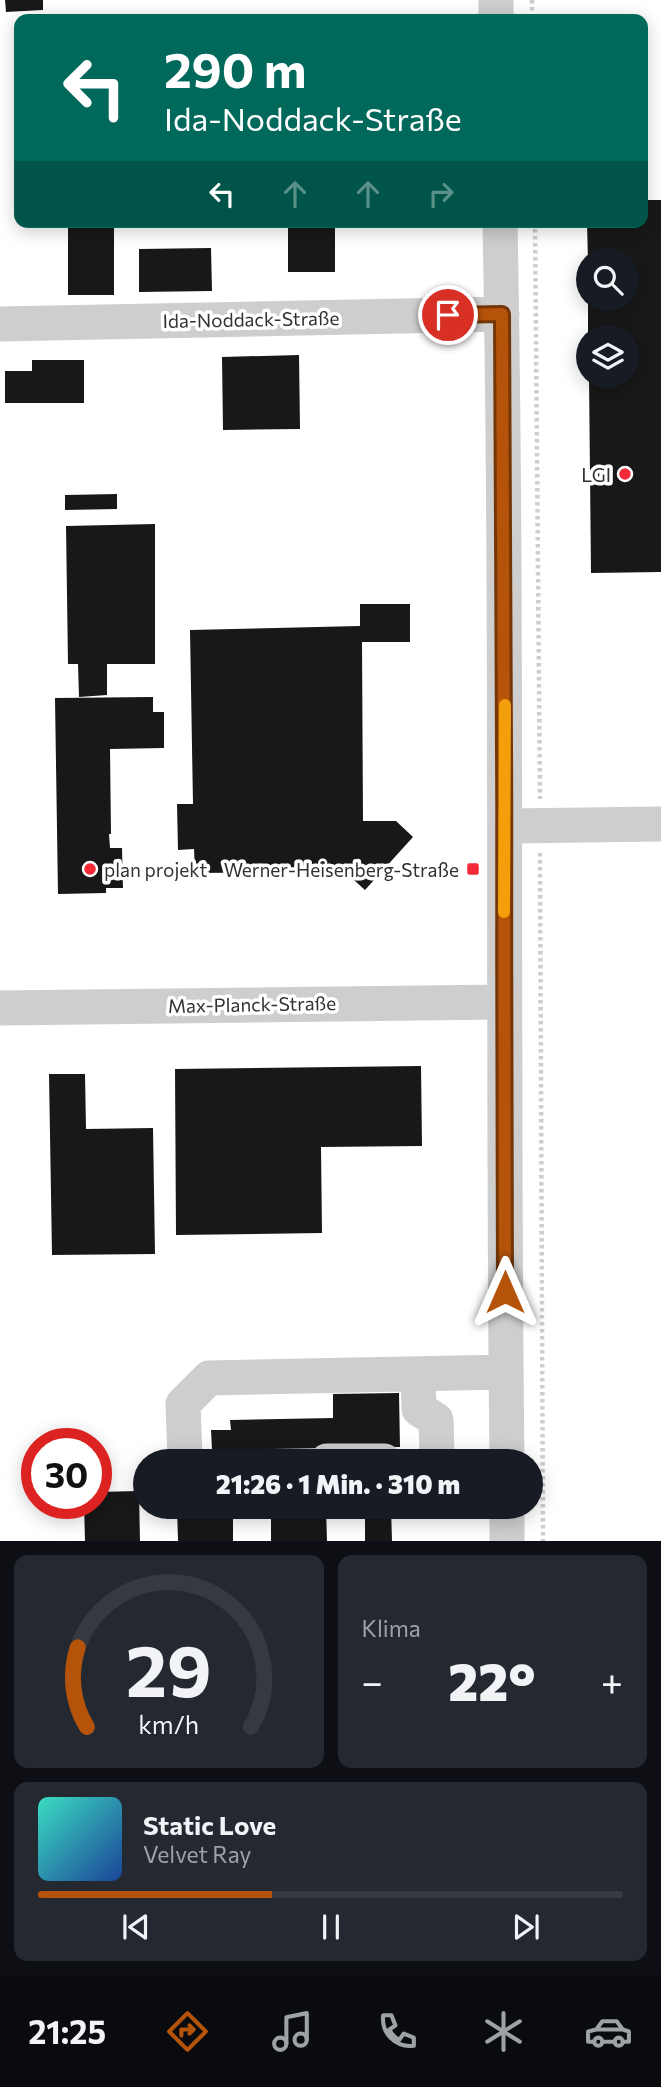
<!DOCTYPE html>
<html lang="de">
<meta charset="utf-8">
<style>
body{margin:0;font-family:Commissioner,sans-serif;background:#242831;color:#f1f3f6;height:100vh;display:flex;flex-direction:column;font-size:26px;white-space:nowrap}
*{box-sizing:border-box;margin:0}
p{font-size:23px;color:#9ea1a6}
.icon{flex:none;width:38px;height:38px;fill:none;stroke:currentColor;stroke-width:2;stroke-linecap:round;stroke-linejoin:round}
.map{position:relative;height:1541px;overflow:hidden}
.details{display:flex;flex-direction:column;gap:14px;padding:14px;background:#0d0f14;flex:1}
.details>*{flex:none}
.guide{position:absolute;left:14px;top:14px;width:634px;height:214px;border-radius:14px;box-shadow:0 4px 18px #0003;background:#00695c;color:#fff;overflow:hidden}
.tools{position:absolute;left:576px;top:248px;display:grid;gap:14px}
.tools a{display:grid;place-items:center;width:63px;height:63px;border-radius:50%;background:#171b24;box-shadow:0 4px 18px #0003;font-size:35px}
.speed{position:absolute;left:21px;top:1428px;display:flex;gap:14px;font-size:35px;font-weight:700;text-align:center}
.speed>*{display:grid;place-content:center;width:91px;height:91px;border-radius:50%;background:#171b24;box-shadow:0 4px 18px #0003;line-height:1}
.speed .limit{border:10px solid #d22;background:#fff;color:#111}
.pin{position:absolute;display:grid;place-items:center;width:60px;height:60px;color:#fff;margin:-30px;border:4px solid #fff;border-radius:50%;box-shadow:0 2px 7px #0007}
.me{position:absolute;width:77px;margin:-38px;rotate:0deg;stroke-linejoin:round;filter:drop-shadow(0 0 5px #0008)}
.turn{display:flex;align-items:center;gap:24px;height:147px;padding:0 35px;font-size:32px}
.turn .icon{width:91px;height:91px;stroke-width:2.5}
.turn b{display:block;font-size:49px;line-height:60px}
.lanes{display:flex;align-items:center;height:66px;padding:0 35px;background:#0003;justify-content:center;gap:35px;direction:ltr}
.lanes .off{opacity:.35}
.big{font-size:52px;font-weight:800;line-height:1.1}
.details .card{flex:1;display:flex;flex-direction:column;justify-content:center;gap:10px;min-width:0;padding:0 24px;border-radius:14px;background:#242831}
.details .dial{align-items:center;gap:0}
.dial svg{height:182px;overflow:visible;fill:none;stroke:#363941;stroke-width:7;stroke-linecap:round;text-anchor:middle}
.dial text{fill:#f1f3f6;stroke:none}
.song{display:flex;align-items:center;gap:21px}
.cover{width:84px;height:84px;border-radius:10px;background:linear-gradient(135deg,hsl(170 70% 55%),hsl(220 70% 35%))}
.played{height:7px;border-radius:4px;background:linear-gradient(90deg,#b45309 40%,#363941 40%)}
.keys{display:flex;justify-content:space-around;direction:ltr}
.heat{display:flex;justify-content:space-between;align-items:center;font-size:38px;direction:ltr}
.details .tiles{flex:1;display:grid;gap:14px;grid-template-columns:1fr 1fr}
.card:last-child{grid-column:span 2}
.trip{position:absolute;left:133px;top:1449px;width:410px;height:70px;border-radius:35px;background:#171b24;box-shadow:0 4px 18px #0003;font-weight:800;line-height:70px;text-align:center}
.tabs{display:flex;height:112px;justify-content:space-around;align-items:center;background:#090b0e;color:#9ea1a6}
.tabs .icon{width:49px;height:49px}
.tabs .on{color:#b45309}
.tabs b{font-size:32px;color:#f1f3f6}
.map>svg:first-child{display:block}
.building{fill:#181818}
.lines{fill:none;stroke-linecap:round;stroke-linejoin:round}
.path{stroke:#cecece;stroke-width:4.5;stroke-dasharray:3.5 3.5;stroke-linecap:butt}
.minor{stroke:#cecece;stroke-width:35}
.route-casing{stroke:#753606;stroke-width:18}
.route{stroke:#b45309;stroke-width:12}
.slow{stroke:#f59e0b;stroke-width:12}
.poi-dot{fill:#f22a37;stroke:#fff;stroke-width:2.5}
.labels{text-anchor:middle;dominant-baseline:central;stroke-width:7;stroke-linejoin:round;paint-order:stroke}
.street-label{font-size:19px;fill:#313131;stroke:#fff}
.poi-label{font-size:19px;fill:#313131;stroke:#fff;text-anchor:end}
</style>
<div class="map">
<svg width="661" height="1541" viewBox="0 0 661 1541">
<rect width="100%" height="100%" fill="#fff"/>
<path class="building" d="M5,0H43V10L6,12Z
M642,200H661V572L591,573L589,376H626V338H588V299H626V261H588L587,222H642Z
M68,222H114V295H68Z
M288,222H335V272H288Z
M211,248L212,291L139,292V249Z
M299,355L300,429L223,430L222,357Z
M32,360H84V403H5V371H32Z
M117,494V509L65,510V495Z
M155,524V664H107V695L79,697L78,664H68L66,526Z
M360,604H410V642H362L363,821H396L413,837L365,890L345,872L195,873L194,849L178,850L177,804H193L190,630L360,626Z
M153,697V712H164V748L110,749L111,834H109L110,848H122L123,888H106V893L58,894L55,698Z
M421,1066L422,1146L321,1147L322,1233L176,1235L175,1069Z
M49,1074H85L86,1129L153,1128L155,1254L52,1255Z
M399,1393L400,1447L212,1450L211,1430H231L230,1420L333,1418V1394Z
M139,1491L140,1541H85L84,1503H96V1492Z
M177,1507H233V1541H178Z
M271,1507H326L327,1541H271Z
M365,1507H391L392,1541H365Z"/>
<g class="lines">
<path class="path" d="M532,0V19
M535,222L540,799
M540,853L543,1541"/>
<path class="minor" d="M496,0V19
M500,222C508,635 502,1048 507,1461
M0,324L502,314
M506,826L661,824
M0,1008L503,1002
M418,1374L419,1409L436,1420L437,1453L432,1461
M190,1461L185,1457L183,1404L209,1378L506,1372
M327,1461H384
M507,1541V1507"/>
</g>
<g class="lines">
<g class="route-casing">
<path id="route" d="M448,315L502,314C506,640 503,966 505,1292"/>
</g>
<use href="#route" class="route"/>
<path class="slow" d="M504,912L505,705"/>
</g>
<g class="poi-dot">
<circle cx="625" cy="474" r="7"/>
<circle cx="90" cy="869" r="7"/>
<rect x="466" y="862" width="14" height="14" rx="3.5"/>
</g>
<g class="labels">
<g class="street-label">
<text transform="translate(251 319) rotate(-1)">Ida-Noddack-Straße</text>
<text transform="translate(252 1004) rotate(-1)">Max-Planck-Straße</text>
</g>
<g class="poi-label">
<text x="611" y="474">LGI</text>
<text x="104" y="869" text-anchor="start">plan projekt</text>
<text x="459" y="869">Werner-Heisenberg-Straße</text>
</g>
</g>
</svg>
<div class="tools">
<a><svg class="icon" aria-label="search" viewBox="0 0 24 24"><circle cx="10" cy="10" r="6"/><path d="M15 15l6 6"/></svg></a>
<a><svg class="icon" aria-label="layers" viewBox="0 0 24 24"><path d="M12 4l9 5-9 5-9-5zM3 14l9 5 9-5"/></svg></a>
</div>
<div class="speed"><div class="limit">30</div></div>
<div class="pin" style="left:448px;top:315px;background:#d93025"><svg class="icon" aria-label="arrive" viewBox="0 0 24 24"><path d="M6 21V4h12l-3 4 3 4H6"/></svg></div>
<svg class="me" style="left:505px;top:1292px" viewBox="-20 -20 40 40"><path d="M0-17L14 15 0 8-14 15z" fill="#b45309" stroke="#fff" stroke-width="4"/></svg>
<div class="trip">21:26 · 1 Min. · 310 m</div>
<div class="guide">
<div class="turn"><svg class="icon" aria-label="left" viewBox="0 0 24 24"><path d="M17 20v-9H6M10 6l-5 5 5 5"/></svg><div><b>290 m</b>Ida-Noddack-Straße</div></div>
<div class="lanes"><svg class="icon" aria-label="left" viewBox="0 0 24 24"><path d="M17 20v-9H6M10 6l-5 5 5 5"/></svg><svg class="icon off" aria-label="ahead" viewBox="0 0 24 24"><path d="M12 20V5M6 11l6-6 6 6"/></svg><svg class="icon off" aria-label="ahead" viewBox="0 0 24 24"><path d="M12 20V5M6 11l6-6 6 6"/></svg><svg class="icon off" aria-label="right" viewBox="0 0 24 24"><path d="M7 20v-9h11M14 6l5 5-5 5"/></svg></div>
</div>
</div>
<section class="details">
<div class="tiles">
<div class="card dial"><svg viewBox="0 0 100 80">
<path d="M14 69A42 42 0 1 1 86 69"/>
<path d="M14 69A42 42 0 0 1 10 34" stroke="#b45309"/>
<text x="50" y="56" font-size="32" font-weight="700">29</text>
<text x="50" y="72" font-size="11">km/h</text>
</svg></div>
<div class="card"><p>Klima</p>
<div class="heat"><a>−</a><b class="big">22°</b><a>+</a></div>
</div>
<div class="card">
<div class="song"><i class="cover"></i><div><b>Static Love</b><p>Velvet Ray</p></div></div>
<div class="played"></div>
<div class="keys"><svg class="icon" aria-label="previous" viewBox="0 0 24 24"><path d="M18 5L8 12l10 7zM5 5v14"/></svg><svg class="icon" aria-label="pause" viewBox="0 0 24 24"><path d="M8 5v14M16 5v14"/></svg><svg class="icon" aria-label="next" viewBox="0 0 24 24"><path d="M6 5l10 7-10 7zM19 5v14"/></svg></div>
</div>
</div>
</section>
<nav class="tabs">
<b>21:25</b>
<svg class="icon on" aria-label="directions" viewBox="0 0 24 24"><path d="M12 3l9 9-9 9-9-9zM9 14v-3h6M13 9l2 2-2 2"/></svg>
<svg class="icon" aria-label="music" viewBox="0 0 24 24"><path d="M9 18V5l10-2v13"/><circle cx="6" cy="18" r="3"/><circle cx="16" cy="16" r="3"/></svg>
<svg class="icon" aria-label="phone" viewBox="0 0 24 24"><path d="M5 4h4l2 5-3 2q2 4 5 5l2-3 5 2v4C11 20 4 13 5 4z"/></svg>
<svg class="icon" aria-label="climate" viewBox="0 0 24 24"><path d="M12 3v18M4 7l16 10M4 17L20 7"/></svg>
<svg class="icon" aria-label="car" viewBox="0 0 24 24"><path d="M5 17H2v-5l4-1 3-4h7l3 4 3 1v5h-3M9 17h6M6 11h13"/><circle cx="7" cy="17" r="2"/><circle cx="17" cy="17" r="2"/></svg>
</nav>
